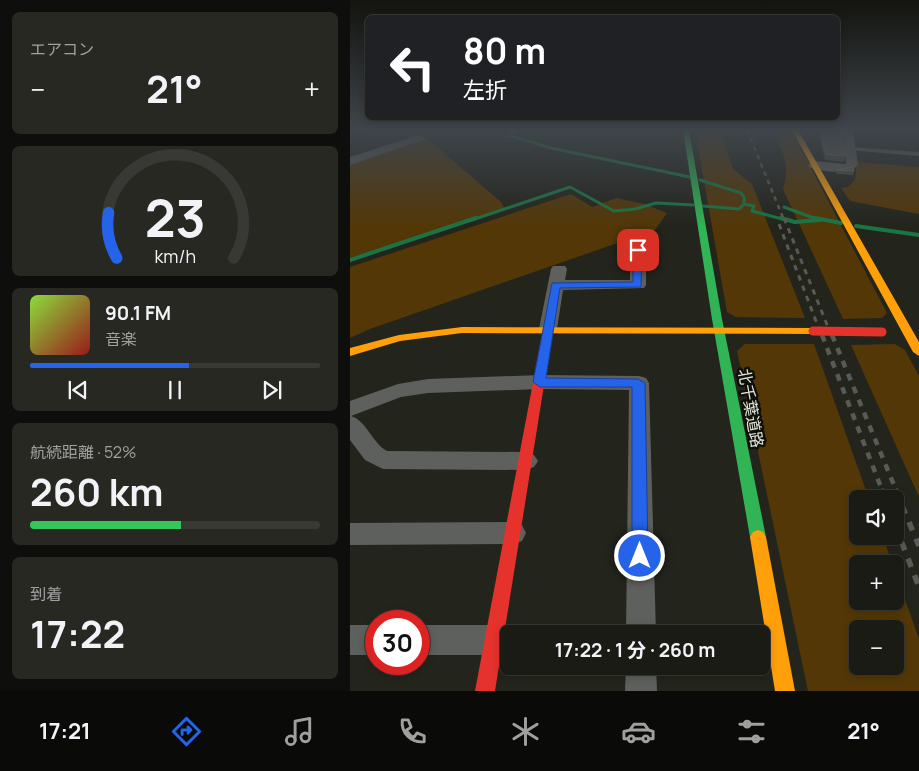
<!DOCTYPE html>
<html lang="ja">
<meta charset="utf-8">
<style>
body{margin:0;font-family:Manrope,"Noto Sans JP",sans-serif;background:#272822;color:#f1f3f6;height:100vh;display:flex;flex-direction:column;font-size:19px;white-space:nowrap}
*{box-sizing:border-box;margin:0}
p{font-size:16px;color:#9fa1a0}
.icon{flex:none;width:28px;height:28px;fill:none;stroke:currentColor;stroke-width:2;stroke-linecap:round;stroke-linejoin:round}
.map{position:relative;flex:1;overflow:hidden}
.drawer{display:flex;flex-direction:column;gap:12px;padding:12px;background:#0e0f0c;width:350px}
.drawer>*{flex:none}
.guide{position:absolute;left:15px;top:15px;width:475px;height:105px;border-radius:8px;box-shadow:0 2px 8px #0003,0 0 0 1px #383934;background:#202124;color:#fff;overflow:hidden}
.fabs{position:absolute;left:499px;top:490px;display:grid;gap:10px}
.fabs a{display:grid;place-items:center;width:55px;height:55px;border-radius:8px;background:#1a1b15;box-shadow:0 2px 8px #0003,0 0 0 1px #383934;font-size:25px}
.speed{position:absolute;left:15px;top:610px;display:flex;gap:10px;font-size:25px;font-weight:700;text-align:center}
.speed>*{display:grid;place-content:center;width:65px;height:65px;border-radius:50%;background:#1a1b15;box-shadow:0 2px 8px #0003,0 0 0 1px #383934;line-height:1}
.speed .limit{border:8px solid #d22;background:#fff;color:#111}
.pin{position:absolute;display:grid;place-items:center;width:42px;height:42px;color:#fff;margin:-21px;border-radius:10px;box-shadow:0 2px 8px #0006}
.me{position:absolute;width:55px;margin:-28px;rotate:0deg;stroke-linejoin:round;filter:drop-shadow(0 0 4px #0008)}
.turn{display:flex;align-items:center;gap:18px;height:105px;padding:0 15px;font-size:22px}
.turn .icon{width:65px;height:65px;stroke-width:2.5}
.turn b{display:block;font-size:35px;line-height:42px}
.big{font-size:38px;font-weight:700;line-height:1.1}
.drawer .widget{flex:1;display:flex;flex-direction:column;justify-content:center;gap:8px;min-width:0;padding:0 18px;border-radius:8px;background:#272822}
.drawer .dial{align-items:center;gap:0}
.dial svg{height:130px;overflow:visible;fill:none;stroke:#383934;stroke-width:7;stroke-linecap:round;text-anchor:middle}
.dial text{fill:#f1f3f6;stroke:none}
.song{display:flex;align-items:center;gap:15px}
.cover{width:60px;height:60px;border-radius:8px;background:linear-gradient(135deg,hsl(90 70% 55%),hsl(0 70% 35%))}
.played{height:5px;border-radius:2px;background:linear-gradient(90deg,#2563eb 55%,#383934 55%)}
.keys{display:flex;justify-content:space-around;direction:ltr}
.heat{display:flex;justify-content:space-between;align-items:center;font-size:28px;direction:ltr}
.charge{height:8px;border-radius:4px;background:linear-gradient(90deg,#34c759 52%,#383934 0)}
.trip{position:absolute;left:150px;top:625px;width:270px;height:50px;border-radius:8px;background:#1a1b15;box-shadow:0 2px 8px #0003,0 0 0 1px #383934;font-weight:700;line-height:50px;text-align:center}
.tabs{display:flex;height:80px;justify-content:space-around;align-items:center;background:#0a0b08;color:#9fa1a0}
.tabs .icon{width:35px;height:35px}
.tabs .on{color:#2563eb}
.tabs b{font-size:22px;color:#f1f3f6}
main{display:flex;flex:1;min-height:0}
.map>svg:first-child{display:block}
.green{fill:#533707;fill-rule:evenodd}
.lines{fill:none;stroke-linecap:round;stroke-linejoin:round}
.stream-far1{stroke:#1a7545;stroke-width:3}
.stream{stroke:#1a7545;stroke-width:4}
.lane{fill:#5e605d;fill-rule:evenodd}
.street{fill:#5e605d;fill-rule:evenodd}
.fast{fill:#30b455;fill-rule:evenodd}
.slow{fill:#ff9f0a;fill-rule:evenodd}
.jam{fill:#e5322d;fill-rule:evenodd}
.rail-far3{stroke:#595a55;stroke-width:2.5;stroke-dasharray:4.5 4.5;stroke-linecap:butt}
.rail-far2{stroke:#595a55;stroke-width:3;stroke-dasharray:5.5 5.5;stroke-linecap:butt}
.rail-far1{stroke:#595a55;stroke-width:4.5;stroke-dasharray:7 7;stroke-linecap:butt}
.rail{stroke:#595a55;stroke-width:5.5;stroke-dasharray:9 9;stroke-linecap:butt}
.jam-bridge{stroke:#e5322d;stroke-width:9}
.wall{fill:#4d4c3e}
.building{fill:#5e5c4f;stroke:#737265}
.route{fill:#2563eb;stroke:#184099}
.labels{text-anchor:middle;dominant-baseline:central;stroke-width:5;stroke-linejoin:round;paint-order:stroke}
.street-label{font-size:16px;fill:#e5e7dc;stroke:#0f1009}
</style>
<main>
<section class="drawer">
<div class="widget"><p>エアコン</p>
<div class="heat"><a>−</a><b class="big">21°</b><a>+</a></div>
</div>
<div class="widget dial"><svg viewBox="0 0 100 80">
<path d="M14 69A42 42 0 1 1 86 69"/>
<path d="M14 69A42 42 0 0 1 9 41" stroke="#2563eb"/>
<text x="50" y="56" font-size="32" font-weight="700">23</text>
<text x="50" y="72" font-size="11">km/h</text>
</svg></div>
<div class="widget">
<div class="song"><i class="cover"></i><div><b>90.1 FM</b><p>音楽</p></div></div>
<div class="played"></div>
<div class="keys"><svg class="icon" aria-label="previous" viewBox="0 0 24 24"><path d="M18 5L8 12l10 7zM5 5v14"/></svg><svg class="icon" aria-label="pause" viewBox="0 0 24 24"><path d="M8 5v14M16 5v14"/></svg><svg class="icon" aria-label="next" viewBox="0 0 24 24"><path d="M6 5l10 7-10 7zM19 5v14"/></svg></div>
</div>
<div class="widget"><p>航続距離 · 52%</p><b class="big">260 km</b><div class="charge"></div></div>
<div class="widget"><p>到着</p><b class="big">17:22</b></div>
</section>
<div class="map">
<svg width="569" height="691" viewBox="0 0 569 691">
<rect width="100%" height="100%" fill="#23241c"/>
<path class="green" d="M345,130H370L383,169L402,184L455,318L386,317L377,312Z
M421,130H441L537,313L532,318L493,319L433,189C441,163 433,152 421,130Z
M75,138L79,140L151,202L155,210L0,258V161Z
M507,162L569,167V214L500,201L491,188L498,187L505,180Z
M221,194L242,207L266,198L294,204L317,213L305,230L20,329L0,338V267Z
M395,344H464L519,499H508V536H533L542,564H508V601H545V571L569,639V691H458L387,351ZM508,629H545V666H508Z
M545,344L555,350L569,376V497L501,345Z"/>
<g class="lines">
<path class="stream-far1" d="M158,135L201,148L340,177
M350,180L391,193L394,197V204
M353,206L389,209L394,204L404,206L402,211L436,220
M434,207L469,220
M122,220L220,187L264,211L285,209L306,203L343,205"/>
<path class="stream" d="M431,218L445,222L470,220
M465,218L491,223
M506,226L569,235
M0,260L126,218"/>
<path class="lane" d="M500,147L569,152V156L498,150V148Z"/>
<path class="street" d="M159,130H170L164,134L160,133Z
M493,130H503L508,165C498,176 473,171 460,168L458,165L464,161L496,164Z
M69,135L74,138L73,140L0,165V157Z
M288,245L293,247L296,250V285L294,288L213,290L207,329L204,333L198,335L192,333L189,329L201,269L203,266H215L217,269L215,280H280V250L283,247Z
M190,375L289,376L296,378L299,383L306,634H276L279,390L190,389L78,393L51,397L1,416C17,421 22,443 37,451L176,452L184,455L188,461L184,467L176,470L33,469L15,460L0,440V401L48,384L78,379Z
M163,522L172,525L176,533L172,541L163,544L0,545V523Z
M0,625H26V655H0Z
M69,625H144L155,629L159,640L155,651L144,655H69Z
M276,666H306L307,691H275Z"/>
<path class="fast" d="M333,130H339L372,319L416,537L413,542L408,544L403,542L400,537L362,319Z"/>
<path class="slow" d="M442,130H448L569,342V356L563,352Z
M112,327L463,328L468,331L463,334L112,333L50,341L0,356V348L49,335Z
M408,530L413,532L416,537L445,691H425L400,537L403,532Z"/>
<path class="jam" d="M198,326L203,329L145,691H125L193,329Z"/>
<path class="rail-far3" d="M397,130L434,220"/>
<path class="rail-far2" d="M434,218L482,337
M429,224L472,337"/>
<path class="rail-far1" d="M472,335L532,490
M482,335L546,490"/>
<path class="rail" d="M531,489L535,499
M545,489L569,546
M545,525L569,587"/>
<path class="jam-bridge" d="M463,331L532,332"/>
</g>
<path class="wall" d="M472,130H492L491,131L495,156L494,162L475,160L470,139L471,133H474Z
M487,170L504,171L503,175L486,174Z"/>
<path class="building" d="M477,130H491L495,156L476,154L471,133H479Z
M503,167L504,171L487,170Z"/>
<linearGradient id="sky" x2="0" y2="1"><stop stop-color="#13140f"/><stop offset="0.57" stop-color="#3f454b"/><stop offset="1" stop-color="#3f454b" stop-opacity="0"/></linearGradient>
<rect width="569" height="227" fill="url(#sky)"/>
<path class="route" d="M288,247L292,250L291,287L210,288L196,378L288,379L295,383L298,556L296,562L290,564L284,562L282,556V387H190L183,382L202,283L283,282V250Z"/>
<g class="labels">
<g class="street-label">
<text transform="translate(401 408) rotate(80)">北千葉道路</text>
</g>
</g>
</svg>
<div class="fabs">
<a><svg class="icon" aria-label="sound" viewBox="0 0 24 24"><path d="M4 9h4l5-4v14l-5-4H4zM17 9q2 3 0 6"/></svg></a>
<a>+</a>
<a>−</a>
</div>
<div class="speed"><div class="limit">30</div></div>
<div class="pin" style="left:288px;top:250px;background:#d93025"><svg class="icon" aria-label="arrive" viewBox="0 0 24 24"><path d="M6 21V4h12l-3 4 3 4H6"/></svg></div>
<svg class="me" style="left:290px;top:556px" viewBox="-20 -20 40 40"><circle r="17" fill="#2563eb" stroke="#fff" stroke-width="3"/><path d="M0-11L8 9 0 5-8 9z" fill="#fff"/></svg>
<div class="trip">17:22 · 1 分 · 260 m</div>
<div class="guide">
<div class="turn"><svg class="icon" aria-label="left" viewBox="0 0 24 24"><path d="M17 20v-9H6M10 6l-5 5 5 5"/></svg><div><b>80 m</b>左折</div></div>
</div>
</div>
</main>
<nav class="tabs">
<b>17:21</b>
<svg class="icon on" aria-label="directions" viewBox="0 0 24 24"><path d="M12 3l9 9-9 9-9-9zM9 14v-3h6M13 9l2 2-2 2"/></svg>
<svg class="icon" aria-label="music" viewBox="0 0 24 24"><path d="M9 18V5l10-2v13"/><circle cx="6" cy="18" r="3"/><circle cx="16" cy="16" r="3"/></svg>
<svg class="icon" aria-label="phone" viewBox="0 0 24 24"><path d="M5 4h4l2 5-3 2q2 4 5 5l2-3 5 2v4C11 20 4 13 5 4z"/></svg>
<svg class="icon" aria-label="climate" viewBox="0 0 24 24"><path d="M12 3v18M4 7l16 10M4 17L20 7"/></svg>
<svg class="icon" aria-label="car" viewBox="0 0 24 24"><path d="M5 17H2v-5l4-1 3-4h7l3 4 3 1v5h-3M9 17h6M6 11h13"/><circle cx="7" cy="17" r="2"/><circle cx="17" cy="17" r="2"/></svg>
<svg class="icon" aria-label="filters" viewBox="0 0 24 24"><path d="M4 7h16M4 17h16"/><circle cx="9" cy="7" r="2"/><circle cx="15" cy="17" r="2"/></svg>
<b>21°</b>
</nav>
